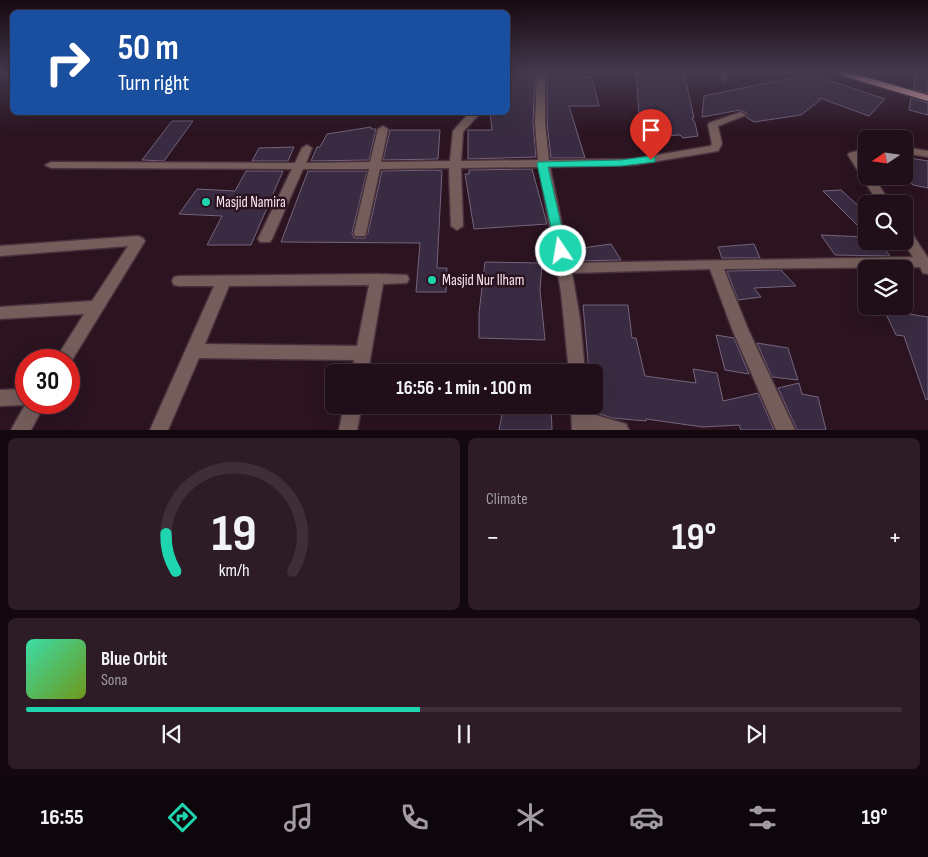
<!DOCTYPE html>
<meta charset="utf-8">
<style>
body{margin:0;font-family:"Sofia Sans Condensed",sans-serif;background:#2d1c25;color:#f1f3f6;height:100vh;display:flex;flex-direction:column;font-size:19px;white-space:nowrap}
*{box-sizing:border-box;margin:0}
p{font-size:16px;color:#a29ca2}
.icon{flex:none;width:28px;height:28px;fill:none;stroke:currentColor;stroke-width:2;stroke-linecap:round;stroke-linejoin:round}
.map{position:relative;height:430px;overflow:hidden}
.details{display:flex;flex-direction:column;gap:8px;padding:8px;background:#12080d;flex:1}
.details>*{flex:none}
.hud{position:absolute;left:10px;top:10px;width:500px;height:105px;border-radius:8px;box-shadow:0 5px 20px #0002,0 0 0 1px #3d2e37;background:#1a4fa0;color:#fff;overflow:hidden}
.needle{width:32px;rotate:257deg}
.controls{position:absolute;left:858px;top:130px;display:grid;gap:10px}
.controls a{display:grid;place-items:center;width:55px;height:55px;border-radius:8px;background:#200e18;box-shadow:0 5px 20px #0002,0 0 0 1px #3d2e37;font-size:25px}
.speed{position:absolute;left:15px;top:349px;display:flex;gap:10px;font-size:25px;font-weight:700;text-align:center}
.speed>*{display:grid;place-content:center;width:65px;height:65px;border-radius:50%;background:#200e18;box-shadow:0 5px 20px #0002,0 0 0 1px #3d2e37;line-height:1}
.speed .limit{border:8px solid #d22;background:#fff;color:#111}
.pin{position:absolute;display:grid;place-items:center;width:42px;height:42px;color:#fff;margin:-51px -21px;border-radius:50% 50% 50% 0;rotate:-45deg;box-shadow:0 0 5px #0007}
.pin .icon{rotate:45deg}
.me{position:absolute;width:55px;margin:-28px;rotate:348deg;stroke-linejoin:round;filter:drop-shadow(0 0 4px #0008)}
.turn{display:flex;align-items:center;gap:18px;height:105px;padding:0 25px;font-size:22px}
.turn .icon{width:65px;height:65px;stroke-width:2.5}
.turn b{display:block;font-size:35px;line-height:42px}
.big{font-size:38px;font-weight:700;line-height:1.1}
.details .card{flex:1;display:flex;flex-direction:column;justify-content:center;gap:8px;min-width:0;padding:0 18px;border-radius:8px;background:#2d1c25}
.details .dial{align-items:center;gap:0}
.dial svg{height:130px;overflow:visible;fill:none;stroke:#3d2e37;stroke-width:7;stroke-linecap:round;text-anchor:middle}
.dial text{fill:#f1f3f6;stroke:none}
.song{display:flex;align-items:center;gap:15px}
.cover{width:60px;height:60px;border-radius:8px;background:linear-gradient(135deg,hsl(160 70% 55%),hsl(80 70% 35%))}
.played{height:5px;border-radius:2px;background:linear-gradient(90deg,#1fd5b0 45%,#3d2e37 45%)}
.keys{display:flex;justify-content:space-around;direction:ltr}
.heat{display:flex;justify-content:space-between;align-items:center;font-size:28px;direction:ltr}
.details .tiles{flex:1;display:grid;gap:8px;grid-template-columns:1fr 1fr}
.card:last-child{grid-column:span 2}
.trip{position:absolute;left:325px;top:364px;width:278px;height:50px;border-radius:8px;background:#200e18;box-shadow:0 5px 20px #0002,0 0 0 1px #3d2e37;font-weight:700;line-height:50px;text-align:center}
.tabs{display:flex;height:80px;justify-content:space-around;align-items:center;background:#0d060a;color:#a29ca2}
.tabs .icon{width:35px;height:35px}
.tabs .current{color:#1fd5b0}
.tabs b{font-size:22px;color:#f1f3f6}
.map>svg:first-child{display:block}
.building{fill:#392b41;stroke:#74647d}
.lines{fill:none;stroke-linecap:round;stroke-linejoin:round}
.street-casing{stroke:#48313d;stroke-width:3}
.highway-casing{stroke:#48313d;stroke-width:3}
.street{fill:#755d5b;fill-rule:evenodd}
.highway{fill:#f3b8b3;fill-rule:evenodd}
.route{fill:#1fd5b0;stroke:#148a72}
.poi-dot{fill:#1fd5b0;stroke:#2b1320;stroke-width:2}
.labels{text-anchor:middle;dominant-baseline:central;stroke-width:5;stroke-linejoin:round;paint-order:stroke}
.poi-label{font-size:15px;fill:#f8e7ef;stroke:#2b1320;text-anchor:start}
</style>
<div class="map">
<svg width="928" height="430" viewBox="0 0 928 430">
<rect width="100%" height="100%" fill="#2b1320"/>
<path class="building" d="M508,73H535L533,123L536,157L468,159V130H492L490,112H508Z
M547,73L592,77L599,106H569L585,158H551L547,123Z
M636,73H684L694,118H692L695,123L698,136L683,138L680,135L654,136L639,115Z
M916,73H928V93L913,89Z
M810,74L885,99L869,116L820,98L819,101L801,115L754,122L746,117L747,113L740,110L702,117L704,96Z
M911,98L928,103V115L909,110Z
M172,121H193L164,161L142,160Z
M371,127V129H376L369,160L311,161L317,147H320L327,134Z
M390,130H440L438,159L383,160Z
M294,147L288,161H252L259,148Z
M904,157L928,161V188L913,185L904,174Z
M532,169L547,224L474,229L465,174H469V170Z
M437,170L442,171L437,268H447L446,292H416L420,243L281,242L308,171H367L352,233L354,238H365L368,233L382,171Z
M246,171H283L251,245H207L222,216L179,214L197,189L235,191Z
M841,190L866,213V234L823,191Z
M821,235L866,237V241H879L890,256L835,255Z
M611,244L621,260L581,261L575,249Z
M754,244L760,258H722L718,247Z
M485,262L542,263L540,290L545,340L479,338V313Z
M781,270L796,286L754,288L761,297L738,300L727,271Z
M583,305H628L632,338H636L645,376L696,383L693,369L717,373L723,401L758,393L774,430H741L739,425L703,427L646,419V421L612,418L594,412V372H589Z
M884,310L928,317V399L926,400L904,336L896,335Z
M716,335L734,338L749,374L725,370Z
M757,343L788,348L798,380L772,377Z
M799,383L802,394L818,397L826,430H797L778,388Z
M504,405H551L552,430H499Z"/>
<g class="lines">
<g class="street-casing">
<path id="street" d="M537,73H545V123L549,160L634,159L710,146L712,144L708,125L709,123L741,112L746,115L718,126L722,144L718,151L634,165L550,167L570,263L913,257L903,241L904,228L909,229L928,258V274L923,273L920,267L724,269L748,329L795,430H776L732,329L710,269L572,273L580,319L585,372H569L561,292L539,167L461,168L463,226L457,230L451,226L449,168L380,169L366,233L365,236H355L354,233L369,169H303L272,239L270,242H260L258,239L292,169L51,168L45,165L51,162L295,163L302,148L307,145L312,148L306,163L370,162L378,129L383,126L388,129L381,162L450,161L453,131L470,112H481L463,132L461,161L538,160L535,123Z
M723,73H732L724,81L720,78Z
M904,147L928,151V157L904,153Z
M866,149V155L860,157L866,167V176H873L891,204H879L848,155L849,153Z
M138,236L143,238L145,241L69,365V360H55L84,314L0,319V307L92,301L128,246L0,256V246Z
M377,274L407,275L409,279L407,283L383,284L368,372H352L354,360L199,358L168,430H150L214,286H179L174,285L172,281L174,277L179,276ZM369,285L357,346L205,344L229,286Z
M26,389V402H46L31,430H11L25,405L0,406V390Z
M344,405H362L357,430H339Z
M571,405H589V413L626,424L629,430H572Z"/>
</g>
<g class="highway-casing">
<path id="highway" d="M833,73H851L928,95V101Z"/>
</g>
<use href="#street" class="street"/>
<use href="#highway" class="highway"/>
</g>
<linearGradient id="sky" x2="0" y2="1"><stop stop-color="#180a12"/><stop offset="0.54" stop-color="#44394e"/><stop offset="1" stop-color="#44394e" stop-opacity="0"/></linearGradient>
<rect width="928" height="134" fill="url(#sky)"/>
<path class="route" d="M651,156L655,157V162L621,166L548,167L567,251L565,254H557L537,164L538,162L621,160Z"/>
<g class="poi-dot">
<circle cx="206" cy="202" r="5"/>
<circle cx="432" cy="280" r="5"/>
</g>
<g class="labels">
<g class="poi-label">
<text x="216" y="202">Masjid Namira</text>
<text x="442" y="280">Masjid Nur Ilham</text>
</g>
</g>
</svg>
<div class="controls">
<a><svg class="needle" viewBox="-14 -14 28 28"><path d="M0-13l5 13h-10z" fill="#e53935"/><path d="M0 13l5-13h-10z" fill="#a29ca2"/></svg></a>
<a><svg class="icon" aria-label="search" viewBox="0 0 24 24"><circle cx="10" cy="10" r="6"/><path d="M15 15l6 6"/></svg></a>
<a><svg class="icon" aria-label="layers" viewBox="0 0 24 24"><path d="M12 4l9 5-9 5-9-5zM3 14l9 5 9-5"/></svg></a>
</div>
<div class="speed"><div class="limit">30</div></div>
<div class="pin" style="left:651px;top:160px;background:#d93025"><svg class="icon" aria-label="arrive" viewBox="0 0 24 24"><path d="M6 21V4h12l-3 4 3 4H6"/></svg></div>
<svg class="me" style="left:561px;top:251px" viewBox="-20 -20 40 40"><circle r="17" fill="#1fd5b0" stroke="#fff" stroke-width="3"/><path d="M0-11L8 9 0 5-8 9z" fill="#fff"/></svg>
<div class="trip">16:56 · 1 min · 100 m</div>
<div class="hud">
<div class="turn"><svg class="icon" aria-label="right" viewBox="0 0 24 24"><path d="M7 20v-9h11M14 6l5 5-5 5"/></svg><div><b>50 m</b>Turn right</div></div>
</div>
</div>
<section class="details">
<div class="tiles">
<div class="card dial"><svg viewBox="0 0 100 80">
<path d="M14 69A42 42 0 1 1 86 69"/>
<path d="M14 69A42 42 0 0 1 8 46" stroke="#1fd5b0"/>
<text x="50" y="56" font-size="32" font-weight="700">19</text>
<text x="50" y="72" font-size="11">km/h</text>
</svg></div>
<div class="card"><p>Climate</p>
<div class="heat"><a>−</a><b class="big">19°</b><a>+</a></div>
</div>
<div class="card">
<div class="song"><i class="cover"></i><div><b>Blue Orbit</b><p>Sona</p></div></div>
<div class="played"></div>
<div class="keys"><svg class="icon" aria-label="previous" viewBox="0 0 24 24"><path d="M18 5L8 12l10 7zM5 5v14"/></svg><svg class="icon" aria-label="pause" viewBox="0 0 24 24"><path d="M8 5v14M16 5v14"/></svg><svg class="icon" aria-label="next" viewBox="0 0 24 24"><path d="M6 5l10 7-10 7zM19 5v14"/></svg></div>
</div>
</div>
</section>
<nav class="tabs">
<b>16:55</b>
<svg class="icon current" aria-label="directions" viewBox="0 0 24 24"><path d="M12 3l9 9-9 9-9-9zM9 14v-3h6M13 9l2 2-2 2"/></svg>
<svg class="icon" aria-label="music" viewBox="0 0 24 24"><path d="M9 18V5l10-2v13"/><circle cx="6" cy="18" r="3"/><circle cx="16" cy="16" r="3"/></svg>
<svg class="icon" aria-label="phone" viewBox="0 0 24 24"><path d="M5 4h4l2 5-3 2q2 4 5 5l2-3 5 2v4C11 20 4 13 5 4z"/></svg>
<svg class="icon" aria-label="climate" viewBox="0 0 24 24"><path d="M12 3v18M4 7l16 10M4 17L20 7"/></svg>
<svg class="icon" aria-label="car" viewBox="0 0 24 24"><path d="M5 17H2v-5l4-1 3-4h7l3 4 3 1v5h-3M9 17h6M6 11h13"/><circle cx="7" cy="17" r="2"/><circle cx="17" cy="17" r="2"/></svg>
<svg class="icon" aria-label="filters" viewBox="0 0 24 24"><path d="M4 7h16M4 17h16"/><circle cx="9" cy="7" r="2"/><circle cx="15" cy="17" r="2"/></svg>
<b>19°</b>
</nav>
